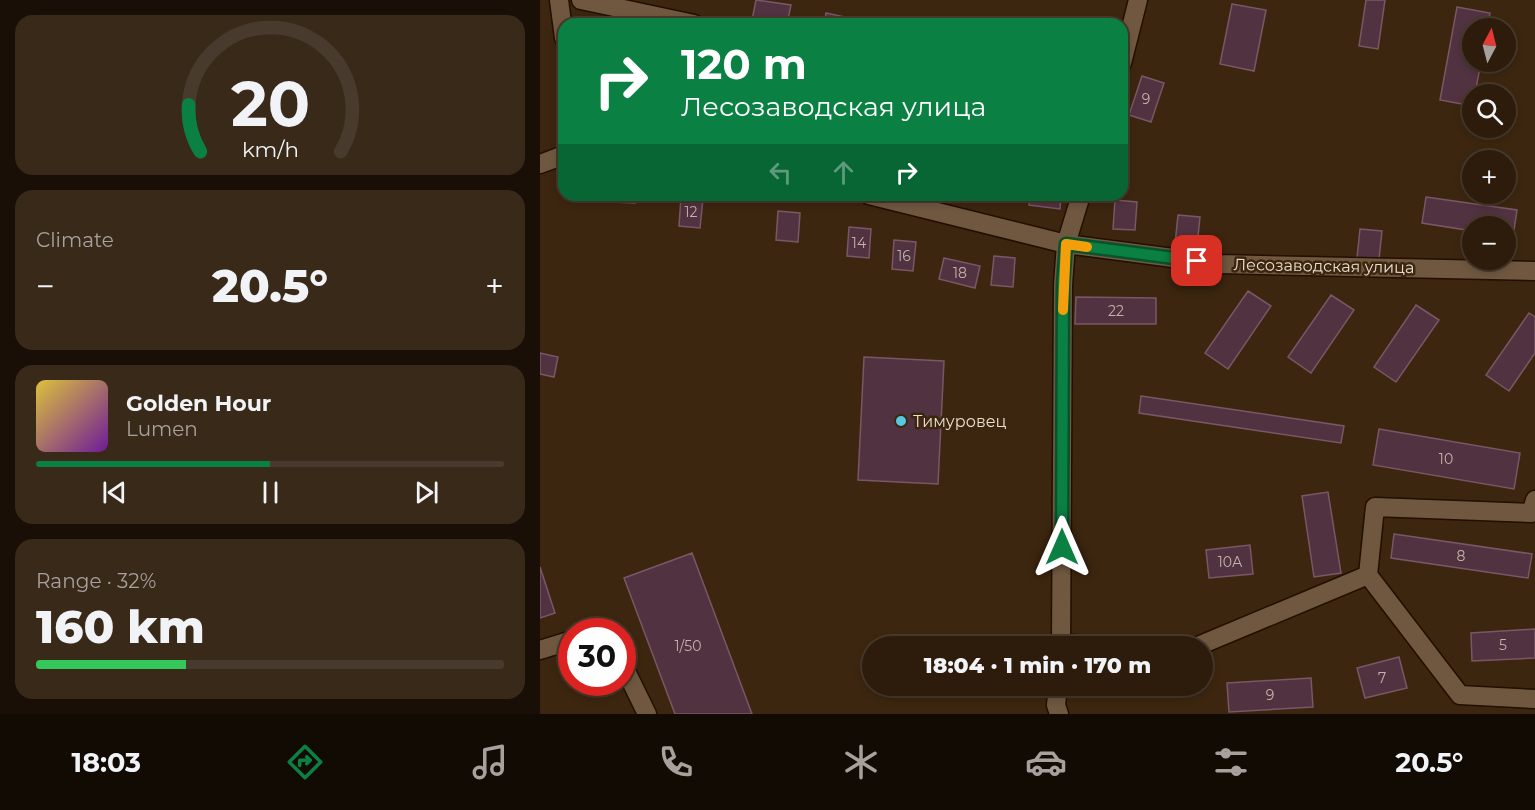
<!DOCTYPE html>
<meta charset="utf-8">
<style>
body{margin:0;font-family:Montserrat,sans-serif;background:#392919;color:#f1f3f6;height:100vh;display:flex;flex-direction:column;font-size:22px;white-space:nowrap}
*{box-sizing:border-box;margin:0}
p{font-size:20px;color:#a7a19d}
.icon{flex:none;width:33px;height:33px;fill:none;stroke:currentColor;stroke-width:2;stroke-linecap:round;stroke-linejoin:round}
.map{position:relative;flex:1;overflow:hidden}
.panel{display:flex;flex-direction:column;gap:15px;padding:15px;background:#190f06;width:540px}
.panel>*{flex:none}
.hud{position:absolute;left:18px;top:18px;width:570px;height:183px;border-radius:18px;box-shadow:0 3px 9px #0003,0 0 0 2px #483a2c;background:#0b8043;color:#fff;overflow:hidden}
.needle{width:39px;rotate:7deg}
.tools{position:absolute;left:922px;top:18px;display:grid;gap:12px}
.tools a{display:grid;place-items:center;width:54px;height:54px;border-radius:50%;background:#2d1c0b;box-shadow:0 3px 9px #0003,0 0 0 2px #483a2c;font-size:30px}
.speed{position:absolute;left:18px;top:618px;display:flex;gap:12px;font-size:30px;font-weight:700;text-align:center}
.speed>*{display:grid;place-content:center;width:78px;height:78px;border-radius:50%;background:#2d1c0b;box-shadow:0 3px 9px #0003,0 0 0 2px #483a2c;line-height:1}
.speed .limit{border:9px solid #d22;background:#fff;color:#111}
.pin{position:absolute;display:grid;place-items:center;width:51px;height:51px;color:#fff;margin:-26px;border-radius:12px;box-shadow:0 3px 9px #0006}
.me{position:absolute;width:66px;margin:-33px;rotate:0deg;stroke-linejoin:round;filter:drop-shadow(0 0 4px #0008)}
.turn{display:flex;align-items:center;gap:21px;height:126px;padding:0 24px;font-size:27px}
.turn .icon{width:78px;height:78px;stroke-width:2.5}
.turn b{display:block;font-size:42px;line-height:51px}
.lanes{display:flex;align-items:center;height:57px;padding:0 24px;background:#0003;justify-content:center;gap:30px;direction:ltr}
.lanes .off{opacity:.35}
.big{font-size:45px;font-weight:800;line-height:1.1}
.panel .card{flex:1;display:flex;flex-direction:column;justify-content:center;gap:9px;min-width:0;padding:0 21px;border-radius:18px;background:#392919}
.panel .dial{align-items:center;gap:0}
.dial svg{height:156px;overflow:visible;fill:none;stroke:#483a2c;stroke-width:7;stroke-linecap:round;text-anchor:middle}
.dial text{fill:#f1f3f6;stroke:none}
.song{display:flex;align-items:center;gap:18px}
.cover{width:72px;height:72px;border-radius:9px;background:linear-gradient(135deg,hsl(50 70% 55%),hsl(280 70% 35%))}
.played{height:6px;border-radius:3px;background:linear-gradient(90deg,#0b8043 50%,#483a2c 50%)}
.keys{display:flex;justify-content:space-around;direction:ltr}
.heat{display:flex;justify-content:space-between;align-items:center;font-size:33px;direction:ltr}
.charge{height:9px;border-radius:4px;background:linear-gradient(90deg,#34c759 32%,#483a2c 0)}
.trip{position:absolute;left:322px;top:636px;width:351px;height:60px;border-radius:30px;background:#2d1c0b;box-shadow:0 3px 9px #0003,0 0 0 2px #483a2c;font-weight:800;line-height:60px;text-align:center}
.tabs{display:flex;height:96px;justify-content:space-around;align-items:center;background:#120b04;color:#a7a19d}
.tabs .icon{width:42px;height:42px}
.tabs .current{color:#0b8043}
.tabs b{font-size:27px;color:#f1f3f6}
main{display:flex;flex:1;min-height:0}
.map>svg:first-child{display:block}
.building{fill:#513240;stroke:#795765;stroke-width:1.5}
.lines{fill:none;stroke-linecap:round;stroke-linejoin:round}
.minor-casing{stroke:#220f00;stroke-width:21}
.minor{stroke:#705840;stroke-width:18}
.route-casing{stroke:#07532c;stroke-width:15}
.route{stroke:#0b8043;stroke-width:10}
.slow{stroke:#f59e0b;stroke-width:10}
.poi-dot{fill:#56c9e0;stroke:#3c260f;stroke-width:2}
.labels{text-anchor:middle;dominant-baseline:central;stroke-width:5;stroke-linejoin:round;paint-order:stroke}
.number-label{font-size:14px;fill:#c4b2ab}
.street-label{font-size:16px;fill:#ebddcf;stroke:#3c260f}
.poi-label{font-size:16px;fill:#ebddcf;stroke:#3c260f;text-anchor:start}
</style>
<main>
<section class="panel">
<div class="card dial"><svg viewBox="0 0 100 80">
<path d="M14 69A42 42 0 1 1 86 69"/>
<path d="M14 69A42 42 0 0 1 8 45" stroke="#0b8043"/>
<text x="50" y="56" font-size="32" font-weight="700">20</text>
<text x="50" y="72" font-size="11">km/h</text>
</svg></div>
<div class="card"><p>Climate</p>
<div class="heat"><a>−</a><b class="big">20.5°</b><a>+</a></div>
</div>
<div class="card">
<div class="song"><i class="cover"></i><div><b>Golden Hour</b><p>Lumen</p></div></div>
<div class="played"></div>
<div class="keys"><svg class="icon" aria-label="previous" viewBox="0 0 24 24"><path d="M18 5L8 12l10 7zM5 5v14"/></svg><svg class="icon" aria-label="pause" viewBox="0 0 24 24"><path d="M8 5v14M16 5v14"/></svg><svg class="icon" aria-label="next" viewBox="0 0 24 24"><path d="M6 5l10 7-10 7zM19 5v14"/></svg></div>
</div>
<div class="card"><p>Range · 32%</p><b class="big">160 km</b><div class="charge"></div></div>
</section>
<div class="map">
<svg width="995" height="714" viewBox="0 0 995 714">
<rect width="100%" height="100%" fill="#3c260f"/>
<path class="building" d="M216,0L251,5L247,24L212,20Z
M826,0H845L838,49L819,46Z
M692,4L726,10L714,71L680,64Z
M917,7L950,13L947,28H933V62H941L935,94H933V106L900,100Z
M286,13L324,21V24H284Z
M80,19L107,24H79Z
M602,76L624,83L611,122L589,115Z
M74,195H96L95,203L73,202Z
M490,195H521L520,209L489,205Z
M141,197L163,199L160,228L139,226Z
M886,197L977,210L973,237L966,235V226H933V231L882,223Z
M575,200L597,202L595,230L573,229Z
M238,211L260,213L258,242L236,240Z
M638,215L660,217L657,246L635,244Z
M309,227L331,229L329,258L307,256Z
M820,229L842,231L839,259L817,258Z
M354,240L376,242L373,271L352,269Z
M454,256L475,258L473,287L451,285Z
M404,258L440,266L435,288L399,279Z
M708,291L731,306L688,369L665,353Z
M791,295L814,310L771,373L748,357Z
M536,297L616,298V324H535Z
M876,305L899,320L856,382L834,367Z
M989,313L995,317V353L969,391L946,375Z
M0,353L18,357L14,377L0,374Z
M324,357L404,361L398,484L318,480Z
M601,396L804,426L801,443L599,413Z
M839,429L980,453L974,489L833,465Z
M788,492L801,573L774,577L762,496Z
M854,534L992,554L988,578L851,558Z
M710,545L713,574L669,578L666,550Z
M152,553L212,714H135L84,578Z
M0,567L15,613L0,618Z
M995,629V658L932,661L931,633Z
M859,657L867,688L825,698L817,668Z
M771,678L773,707L689,712L687,683Z"/>
<g class="lines">
<g class="minor-casing">
<path id="minor" d="M19,0L24,38
M41,0L154,24
M582,63L598,0
M0,164L24,155
M329,195L526,244L679,264L995,271
M995,500L991,513L835,507L828,575L920,695L995,699
M58,632L67,629L68,632
M521,643L553,646
M521,646L523,285L526,244L541,195
M658,646L828,575
M0,650L32,640
M82,663L107,714
M518,686L516,705L519,714"/>
</g>
<use href="#minor" class="minor"/>
</g>
<g class="lines">
<g class="route-casing">
<path id="route" d="M522,547L523,285L526,244L657,261"/>
</g>
<use href="#route" class="route"/>
<path class="slow" d="M523,310L526,244L547,247"/>
</g>
<circle class="poi-dot" cx="361" cy="421" r="6"/>
<g class="labels">
<g class="number-label">
<text x="606" y="99">9</text>
<text x="151" y="212">12</text>
<text x="319" y="243">14</text>
<text x="364" y="256">16</text>
<text x="420" y="273">18</text>
<text x="576" y="311">22</text>
<text x="906" y="459">10</text>
<text x="921" y="556">8</text>
<text x="690" y="562">10А</text>
<text x="963" y="645">5</text>
<text x="148" y="646">1/50</text>
<text x="842" y="678">7</text>
<text x="730" y="695">9</text>
</g>
<g class="street-label">
<text transform="translate(784 266) rotate(1)">Лесозаводская улица</text>
</g>
<g class="poi-label">
<text x="373" y="421">Тимуровец</text>
</g>
</g>
</svg>
<div class="tools">
<a><svg class="needle" viewBox="-14 -14 28 28"><path d="M0-13l5 13h-10z" fill="#e53935"/><path d="M0 13l5-13h-10z" fill="#a7a19d"/></svg></a>
<a><svg class="icon" aria-label="search" viewBox="0 0 24 24"><circle cx="10" cy="10" r="6"/><path d="M15 15l6 6"/></svg></a>
<a>+</a>
<a>−</a>
</div>
<div class="speed"><div class="limit">30</div></div>
<div class="pin" style="left:657px;top:261px;background:#d93025"><svg class="icon" aria-label="arrive" viewBox="0 0 24 24"><path d="M6 21V4h12l-3 4 3 4H6"/></svg></div>
<svg class="me" style="left:522px;top:547px" viewBox="-20 -20 40 40"><path d="M0-17L14 15 0 8-14 15z" fill="#0b8043" stroke="#fff" stroke-width="4"/></svg>
<div class="trip">18:04 · 1 min · 170 m</div>
<div class="hud">
<div class="turn"><svg class="icon" aria-label="right" viewBox="0 0 24 24"><path d="M7 20v-9h11M14 6l5 5-5 5"/></svg><div><b>120 m</b>Лесозаводская улица</div></div>
<div class="lanes"><svg class="icon off" aria-label="left" viewBox="0 0 24 24"><path d="M17 20v-9H6M10 6l-5 5 5 5"/></svg><svg class="icon off" aria-label="ahead" viewBox="0 0 24 24"><path d="M12 20V5M6 11l6-6 6 6"/></svg><svg class="icon" aria-label="right" viewBox="0 0 24 24"><path d="M7 20v-9h11M14 6l5 5-5 5"/></svg></div>
</div>
</div>
</main>
<nav class="tabs">
<b>18:03</b>
<svg class="icon current" aria-label="directions" viewBox="0 0 24 24"><path d="M12 3l9 9-9 9-9-9zM9 14v-3h6M13 9l2 2-2 2"/></svg>
<svg class="icon" aria-label="music" viewBox="0 0 24 24"><path d="M9 18V5l10-2v13"/><circle cx="6" cy="18" r="3"/><circle cx="16" cy="16" r="3"/></svg>
<svg class="icon" aria-label="phone" viewBox="0 0 24 24"><path d="M5 4h4l2 5-3 2q2 4 5 5l2-3 5 2v4C11 20 4 13 5 4z"/></svg>
<svg class="icon" aria-label="climate" viewBox="0 0 24 24"><path d="M12 3v18M4 7l16 10M4 17L20 7"/></svg>
<svg class="icon" aria-label="car" viewBox="0 0 24 24"><path d="M5 17H2v-5l4-1 3-4h7l3 4 3 1v5h-3M9 17h6M6 11h13"/><circle cx="7" cy="17" r="2"/><circle cx="17" cy="17" r="2"/></svg>
<svg class="icon" aria-label="filters" viewBox="0 0 24 24"><path d="M4 7h16M4 17h16"/><circle cx="9" cy="7" r="2"/><circle cx="15" cy="17" r="2"/></svg>
<b>20.5°</b>
</nav>
